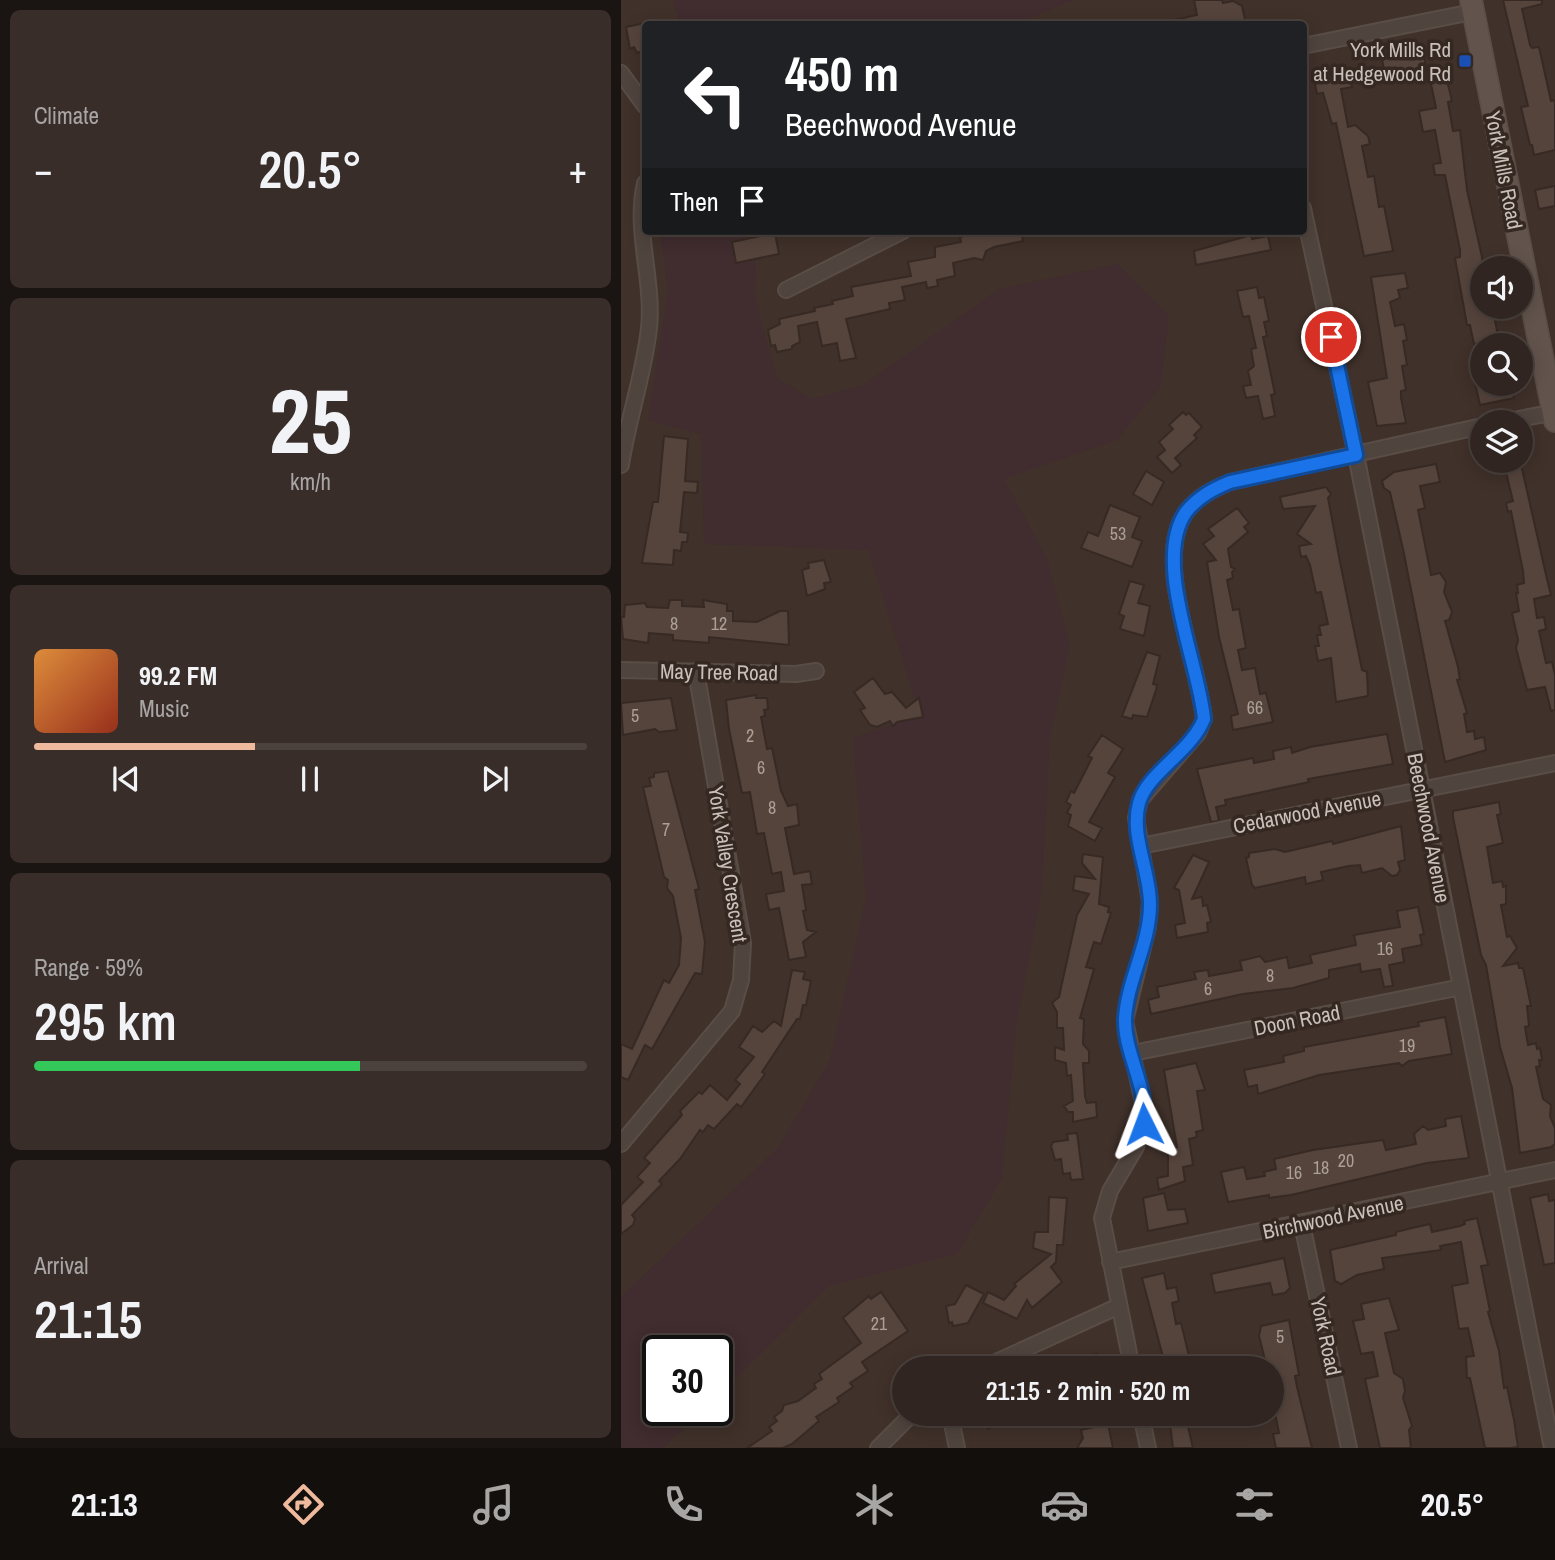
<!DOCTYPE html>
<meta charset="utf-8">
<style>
body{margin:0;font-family:"Archivo Narrow",sans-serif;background:#382d29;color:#f1f3f6;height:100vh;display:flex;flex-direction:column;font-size:26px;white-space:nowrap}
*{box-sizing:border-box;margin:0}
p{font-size:23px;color:#a8a5a5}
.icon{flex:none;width:38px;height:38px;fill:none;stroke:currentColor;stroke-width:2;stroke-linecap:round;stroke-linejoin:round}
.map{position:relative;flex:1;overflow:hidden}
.sheet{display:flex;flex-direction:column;gap:10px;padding:10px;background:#1a1412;width:621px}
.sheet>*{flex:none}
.top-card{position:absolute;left:21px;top:21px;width:665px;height:214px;border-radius:7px;box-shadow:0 4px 18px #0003,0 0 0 2px #4b423e;background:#202124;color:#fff;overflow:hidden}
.tools{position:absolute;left:849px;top:256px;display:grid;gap:14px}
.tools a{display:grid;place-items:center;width:63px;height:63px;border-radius:50%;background:#302520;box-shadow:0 4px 18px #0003,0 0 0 2px #4b423e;font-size:35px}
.speed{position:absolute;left:21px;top:1335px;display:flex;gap:14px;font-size:35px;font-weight:700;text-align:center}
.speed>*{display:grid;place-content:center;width:91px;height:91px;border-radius:50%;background:#302520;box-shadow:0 4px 18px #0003,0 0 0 2px #4b423e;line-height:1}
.speed .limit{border:4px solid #111;border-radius:10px;background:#fff;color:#111}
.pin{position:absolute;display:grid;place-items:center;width:60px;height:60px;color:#fff;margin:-30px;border:4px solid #fff;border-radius:50%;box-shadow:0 2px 7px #0007}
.me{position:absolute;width:77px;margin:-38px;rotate:357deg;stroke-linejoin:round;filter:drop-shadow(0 0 5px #0008)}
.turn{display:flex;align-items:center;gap:24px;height:147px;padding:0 28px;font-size:32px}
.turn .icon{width:91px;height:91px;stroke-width:2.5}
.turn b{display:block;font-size:49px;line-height:60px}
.then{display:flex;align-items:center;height:66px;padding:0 28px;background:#0003;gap:14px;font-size:26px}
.big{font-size:52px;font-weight:600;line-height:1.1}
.sheet .card{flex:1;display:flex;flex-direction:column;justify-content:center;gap:10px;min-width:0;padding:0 24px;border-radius:10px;background:#382d29}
.sheet .dial{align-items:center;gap:0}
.dial b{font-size:91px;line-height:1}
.song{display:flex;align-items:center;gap:21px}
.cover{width:84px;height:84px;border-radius:10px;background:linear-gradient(135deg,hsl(30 70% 55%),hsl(10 70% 35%))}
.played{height:7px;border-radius:4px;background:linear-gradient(90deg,#eeb99c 40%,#4b423e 40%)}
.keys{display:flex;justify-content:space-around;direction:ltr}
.heat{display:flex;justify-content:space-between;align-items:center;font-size:38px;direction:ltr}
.charge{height:10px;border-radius:5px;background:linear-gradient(90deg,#34c759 59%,#4b423e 0)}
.trip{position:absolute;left:271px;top:1356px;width:392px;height:70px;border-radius:35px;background:#302520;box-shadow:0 4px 18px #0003,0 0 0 2px #4b423e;font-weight:600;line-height:70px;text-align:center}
.tabs{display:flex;height:112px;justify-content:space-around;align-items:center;background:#130f0d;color:#a8a5a5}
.tabs .icon{width:49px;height:49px}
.tabs .current{color:#eeb99c}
.tabs b{font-size:32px;color:#f1f3f6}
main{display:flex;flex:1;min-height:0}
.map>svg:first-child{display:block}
.green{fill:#412c2f}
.building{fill:#55443c;stroke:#372a24;stroke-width:2}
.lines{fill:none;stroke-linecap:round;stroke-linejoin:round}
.street-casing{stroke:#594d47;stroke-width:18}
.secondary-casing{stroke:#594d47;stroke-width:24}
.street{stroke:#50443e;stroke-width:14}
.secondary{stroke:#62544c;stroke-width:21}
.route-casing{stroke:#114b97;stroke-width:18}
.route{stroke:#1a73e8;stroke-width:12}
.transit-dot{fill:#1a4fb4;stroke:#352822;stroke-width:2.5}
.labels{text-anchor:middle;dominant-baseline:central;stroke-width:7;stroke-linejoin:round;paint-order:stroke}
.number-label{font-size:18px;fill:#ab9f98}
.poi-label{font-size:21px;fill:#cac0ba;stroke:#352822;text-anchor:end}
.street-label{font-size:21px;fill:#cac0ba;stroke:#352822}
</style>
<main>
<section class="sheet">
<div class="card"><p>Climate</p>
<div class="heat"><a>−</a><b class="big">20.5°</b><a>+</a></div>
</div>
<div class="card dial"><b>25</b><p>km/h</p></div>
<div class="card">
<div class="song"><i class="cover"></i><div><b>99.2 FM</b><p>Music</p></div></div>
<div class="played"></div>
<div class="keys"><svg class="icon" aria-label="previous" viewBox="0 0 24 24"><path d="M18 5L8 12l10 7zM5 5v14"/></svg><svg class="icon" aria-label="pause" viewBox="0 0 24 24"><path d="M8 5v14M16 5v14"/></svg><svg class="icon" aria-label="next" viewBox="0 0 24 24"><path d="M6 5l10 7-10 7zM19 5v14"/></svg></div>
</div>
<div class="card"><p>Range · 59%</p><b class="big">295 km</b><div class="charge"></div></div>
<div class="card"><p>Arrival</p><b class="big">21:15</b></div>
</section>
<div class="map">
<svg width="934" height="1448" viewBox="0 0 934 1448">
<rect width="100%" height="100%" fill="#40312a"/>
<path class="green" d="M52,0H453L394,24H59Z
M39,231H135L134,298L156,378L191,399L242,385L378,289L497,264L548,316L540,386L496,440L383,479L426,559L449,646L429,736L421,890L395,1026L381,1178L336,1254L208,1286L96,1397V1351H37V1410L82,1411L42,1448H0V1297L157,1148L209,1060L245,898L232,738L299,715L247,550L83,544L80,434L27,420L47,290Z"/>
<path class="building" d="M573,0H601L602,3L612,1L621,6L625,24H554L553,20L576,15Z
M882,0H921V4L901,9L909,45L911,48L918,47L930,101L934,100V150L913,155L911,145H909L900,107L907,106Z
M24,23V50L16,53L13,47L9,49L5,27Z
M802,51L806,73L765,81L761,59Z
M715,74H728L731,87L720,89L727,127L734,125L747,136L749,144L741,146L747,177L753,176L758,207L763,206L772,251L743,256L715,123L711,124L702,93L696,94L693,79Z
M825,76L831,101L827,102L832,131L839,130L846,190L861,257V306H871L879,345H868V341L853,344L849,325H846L834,258L839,257V250L824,175H814L812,164L820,163L814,130L802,132L798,111L815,108L809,79Z
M934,186V206L918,209L914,190Z
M349,231H400L402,241L373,247L365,251L362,260L353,258L332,263L334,276L316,280L317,286L306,288L305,282L281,287L284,300L268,303L269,309L225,319L235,358L219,361L216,343L201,346L196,322L177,326L179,342L171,346V349L156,352L154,345L150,346L147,330L159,324L158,319L194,311L193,308L212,304L211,301L232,296L230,287L290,276L287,262L314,257V247L340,242L339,237L348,235Z
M154,233L158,254L115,263L111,242Z
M630,235L631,239L647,236L650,250L575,265L573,251Z
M784,273L787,288L777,290L779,298L769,302L774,326L783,324L786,340L782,341L786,365L781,366L785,390L780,391V398L785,423L756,426L747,382L766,378L750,277Z
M636,287L638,298L643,297L648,321L643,322L646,336L642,337L654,394L650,395L654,416L642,419L637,396L625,398L622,386L630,385L627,371L633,366L630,349L635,348L628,316L622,317L616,291Z
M854,383H890L893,398L859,405Z
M562,412L565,415L568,413L581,427L573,435L576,438L554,458L560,465L551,473L536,457L544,450L538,442L552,429L548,425Z
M43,436L67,439L64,481L77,482L76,493L63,492L59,532L67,533L66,542H61L60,551L53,550L52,565L21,563L32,502H37Z
M882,460H899L926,579L930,595L913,599L916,618L923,617L925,629L918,631L925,663L931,662L934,675V710L930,711L924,687L906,690L895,648L897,640L891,613L898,611L895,593H897L896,585L903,583L902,571L890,511L887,512L885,503L892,501Z
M815,464L819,482L799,486L804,508L797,510L810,575L819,573L825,582L823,592L831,612L828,620L824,621L837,667L839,679L836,680L846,713L843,714L846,732L853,731L854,739L863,737L865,750L824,762L782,549L769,492L763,488L761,481L773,472Z
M525,471L543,482L531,505L512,494Z
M705,487L710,494L707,498L719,562L741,670L746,672L747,696L715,702L710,658L697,661L694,646H698L696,635H700L698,626L707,624L700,592L695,593L689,565L685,556L680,557L678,546L690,544L676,534L694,506L662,509L659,497Z
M489,505L519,517L511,537L521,541L511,567L460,548L467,532L477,536Z
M616,508L628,523L623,527L627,532L607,549L610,567L614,569L611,572L612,578L606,580L612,610L618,609L625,648L617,650L621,670L634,668L639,694L645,693L652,722L612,730L610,716L617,714L598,637L586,562L595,560L582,544L593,536L587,529Z
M203,560L210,582L203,583L204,589L186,596L181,570L188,568L187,563Z
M509,581L523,585L517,603L529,606L523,636L499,629L503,616L498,614Z
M49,600H61V606L83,607L82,600L106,604V611H112V621L136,622L159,611H167L168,645L88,637V643L52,640V635L28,633L27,643L2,639L0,617H3L4,605L24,603L26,607L47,608Z
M526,652L539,656L532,684L536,685L535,690L526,717L512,715L511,719L501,716Z
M252,678L264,694L271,692L285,708L298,698L302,717L276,722L272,726L269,721L256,727L249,725L239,710L244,708L233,692Z
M135,695V698H146L147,709L143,710L144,716L140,717L146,749L151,748L160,791L167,806L176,804L178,825L164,828L173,874L189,871L191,884L181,885L185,910L182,911L186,930L195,932L182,942L185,957L168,960L158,908L148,910L145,894L163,891L160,872L151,874L143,833L136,834L129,792L121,793L108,729L105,700Z
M50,698L56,730L38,732L34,729L2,735L0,703Z
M766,734L772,764L687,779L688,782L604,800L605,805L595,807L598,821L590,822L576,769L632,758L633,763L653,759L652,751L670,747L671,753L689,747Z
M481,735L502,749L487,773L494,777L468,822L481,828L474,841L447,826L450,815L446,813L450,805L445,802L450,791L453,793L471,758L467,756Z
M47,771L78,889L74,890L84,942L81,974L74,973L31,1049L24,1045L7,1080L0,1077V1044L11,1049L43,980L48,983L58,965L60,938L52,896L46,888L47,880L43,877L22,787L30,786L28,778L33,777V773Z
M878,802L880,814L876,815L882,843L866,847L872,883L881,881L882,887L885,886V904L880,905L886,937L889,936L896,948L882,966L897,963L898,968H902L910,1006H906L908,1026L904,1027L907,1045L915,1043L916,1049L919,1048L921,1060H918L919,1066L915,1067L922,1099L930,1105L929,1116L934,1128V1144L930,1147L899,1153L891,1088L879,1047L865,965L860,955L832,817V811Z
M780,826L784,860L777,862L779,870L776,875L771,876L761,868L741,873L739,865L728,866L700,872L702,880L685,884L684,877L634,888L631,885L625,858L628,857V853L654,849L664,852L711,841L712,844Z
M462,854L482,857L478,904L488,907L487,912L490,913L480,944L473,942L465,967L473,969L459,1018L463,1019L462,1044L468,1051V1063H462L464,1096L466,1103L475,1102L476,1117L452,1122V1112H447L443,1106L452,1101L450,1075L446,1076L445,1063L434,1060V1047L443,1050L442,1028H436V1012L431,1003L438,997L456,915L468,894L452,890L454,876L474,879L461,863Z
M572,855L588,862L571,899L581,897L582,906L586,905L590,922L586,923L587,932L556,938L554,925L564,923L558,890L553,888Z
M797,907L803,934L799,935L801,945L781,949L783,962L768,965L772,986L763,987L759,969L740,972L739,964L708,970V978L672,988L622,994L530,1014L527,1000L538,997L536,987L575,979L573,972L587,970L588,976L621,970L619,961L639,956L644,962L666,957L668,968L691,963L689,955L735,945L733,935L779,927L776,911Z
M171,970L184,972L182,979L190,981L185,1005H182L179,1019H176L141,1072L144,1074L120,1107L116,1104L93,1129L87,1125L82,1132L79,1130L59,1159L38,1181L41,1184L11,1215L14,1219L12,1225L0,1234V1205L22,1182L16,1177L29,1163L23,1158L61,1115L59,1111L78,1092L81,1094L89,1085L106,1100L119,1084L114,1080L133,1057L118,1047L132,1026L141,1032L153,1021L160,1026Z
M824,1017L831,1054L788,1061L781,1066L778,1063L698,1075L637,1094L636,1085L627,1087L623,1070L663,1062L662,1056L683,1051V1047L798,1026L797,1022Z
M575,1063L584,1090L576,1091L582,1130L575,1132L576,1137L568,1139L572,1165L562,1167L564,1181L538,1190L536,1178L547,1176V1148L556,1147L543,1070Z
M840,1116L848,1158L806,1163L670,1195L648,1198V1195L607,1202L600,1172L623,1167L626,1179L644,1176L643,1172L655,1169L653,1159L692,1150L762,1140L765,1150L795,1144L793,1134L802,1126L807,1130L825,1126L824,1119Z
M456,1133L462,1179L450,1180L449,1173L442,1174L440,1159L434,1160L430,1146L432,1142L447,1140L446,1134Z
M543,1193L547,1210L564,1209L567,1223L527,1231L522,1198Z
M927,1194L928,1201L934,1200V1263L923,1265L909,1198Z
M428,1197L446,1198L442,1245H436L435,1262L430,1267L441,1282L411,1308L406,1300L396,1319L362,1303L367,1292L383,1300L395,1286L393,1284L430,1254L412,1248L414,1232H427Z
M856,1218L867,1265L860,1266L869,1311L867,1312L878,1351L883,1388L886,1387L893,1420L897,1447L890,1448H864L849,1378H846L845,1357L853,1356L847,1328L838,1329L831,1286L847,1283L840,1242L819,1246L820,1250L761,1258L763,1269L736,1275L720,1284L714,1281L712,1268L709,1250L775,1235V1232L791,1228L809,1224L811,1232L839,1226L844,1224L843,1221Z
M663,1258L669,1288L664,1293L652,1295L649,1283L594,1293L590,1274Z
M543,1273L546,1289L555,1287L558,1301L551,1303L555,1324L560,1323L571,1368H545L521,1278Z
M345,1285L363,1294L347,1323L332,1326L331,1322L328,1323L325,1306L334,1304Z
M260,1292L287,1331L241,1362L247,1371L229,1383L232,1387L216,1398L218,1402L195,1417L198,1421L171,1444L162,1448H126L151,1431L148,1427L156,1421L153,1417L161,1411L163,1405L177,1401L195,1388L193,1384L201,1379L198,1374L240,1343L222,1318L248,1296L250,1299Z
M768,1298L778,1330L764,1333L773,1373L782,1379L784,1391L782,1398L791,1426L788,1430L790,1448H759L744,1379L757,1376L752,1352L740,1354L732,1321L743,1319L740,1304Z
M668,1320L678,1375L674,1376L676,1387L691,1448H655L652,1434L658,1433L651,1399V1368H646L638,1336L640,1326Z
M476,1354L481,1368H437L467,1356Z
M361,1414H399L367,1429Z
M556,1414H564L572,1448H552L548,1416Z
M487,1424L492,1448H456L462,1438L460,1430Z"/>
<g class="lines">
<g class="street-casing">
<path id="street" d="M682,46L851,12
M0,73L24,106
M682,208L735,455L931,1448
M165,290L282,231
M882,422L934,412
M0,465C7,419 23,374 28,328C33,280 13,231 24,183
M0,670L175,674L195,671
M520,846L934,763
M512,1053L840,987
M0,1144L111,1011L120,980L122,943L75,671
M681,1224L728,1448
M489,1262L934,1170
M362,1368L498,1306
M511,1368L481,1218L489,1191L515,1147L524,1112L504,1021L527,927L529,901L515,818L519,800L577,733L583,719C578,663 531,561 565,512C576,497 592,489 609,482L861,426
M329,1414L336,1448
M520,1414L527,1448
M257,1448L291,1414"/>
</g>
<g class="secondary-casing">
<path id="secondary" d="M850,0L934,421"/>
</g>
<use href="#street" class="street"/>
<use href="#secondary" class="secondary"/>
</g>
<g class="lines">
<g class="route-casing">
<path id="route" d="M523,1124C527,1086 503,1053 504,1019C506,980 529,944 529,904C529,871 509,835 518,803C526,773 570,752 583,719C578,663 531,561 565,512C577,497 592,489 609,482L735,455L710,337"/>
</g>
<use href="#route" class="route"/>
</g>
<rect class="transit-dot" x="837" y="54" width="14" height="14" rx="3.5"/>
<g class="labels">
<g class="number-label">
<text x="497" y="533">53</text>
<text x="53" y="623">8</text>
<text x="98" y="623">12</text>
<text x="634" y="707">66</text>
<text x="14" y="715">5</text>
<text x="129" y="735">2</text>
<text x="140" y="767">6</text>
<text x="151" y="807">8</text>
<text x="45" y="829">7</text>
<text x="764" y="948">16</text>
<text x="649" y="975">8</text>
<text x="587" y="988">6</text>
<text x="786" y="1045">19</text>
<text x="725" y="1160">20</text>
<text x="700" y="1167">18</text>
<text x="673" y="1172">16</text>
<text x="258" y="1323">21</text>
<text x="659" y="1336">5</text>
</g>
<g class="poi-label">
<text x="830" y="49">York Mills Rd<tspan x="830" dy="24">at Hedgewood Rd</tspan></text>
</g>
<g class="street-label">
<text transform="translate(883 170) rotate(79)">York Mills Road</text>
<text transform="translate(98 672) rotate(1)">May Tree Road</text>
<text transform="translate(686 812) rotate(-11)">Cedarwood Avenue</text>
<text transform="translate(808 828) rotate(79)">Beechwood Avenue</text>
<text transform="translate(107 864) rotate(81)">York Valley Crescent</text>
<text transform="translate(676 1020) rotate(-11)">Doon Road</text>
<text transform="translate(712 1217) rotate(-12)">Birchwood Avenue</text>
<text transform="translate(705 1336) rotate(78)">York Road</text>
</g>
</g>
</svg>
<div class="tools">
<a><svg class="icon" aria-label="sound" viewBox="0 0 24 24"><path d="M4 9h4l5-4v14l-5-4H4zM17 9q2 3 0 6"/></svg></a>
<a><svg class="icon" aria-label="search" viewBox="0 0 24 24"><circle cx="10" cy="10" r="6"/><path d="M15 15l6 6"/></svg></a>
<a><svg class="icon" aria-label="layers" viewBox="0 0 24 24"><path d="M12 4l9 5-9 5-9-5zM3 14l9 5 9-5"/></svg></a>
</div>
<div class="speed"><div class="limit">30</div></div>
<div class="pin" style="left:710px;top:337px;background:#d93025"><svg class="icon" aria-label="arrive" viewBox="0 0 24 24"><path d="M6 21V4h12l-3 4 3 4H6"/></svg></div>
<svg class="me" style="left:523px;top:1124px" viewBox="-20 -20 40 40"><path d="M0-17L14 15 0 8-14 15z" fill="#1a73e8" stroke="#fff" stroke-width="4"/></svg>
<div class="trip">21:15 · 2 min · 520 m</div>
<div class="top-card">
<div class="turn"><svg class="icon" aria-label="left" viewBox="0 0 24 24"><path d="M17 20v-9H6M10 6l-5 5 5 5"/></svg><div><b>450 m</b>Beechwood Avenue</div></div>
<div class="then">Then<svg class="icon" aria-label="arrive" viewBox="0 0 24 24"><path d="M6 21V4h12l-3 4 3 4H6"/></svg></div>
</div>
</div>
</main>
<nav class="tabs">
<b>21:13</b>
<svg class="icon current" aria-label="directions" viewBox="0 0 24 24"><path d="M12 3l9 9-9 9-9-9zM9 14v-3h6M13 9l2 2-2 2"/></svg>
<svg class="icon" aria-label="music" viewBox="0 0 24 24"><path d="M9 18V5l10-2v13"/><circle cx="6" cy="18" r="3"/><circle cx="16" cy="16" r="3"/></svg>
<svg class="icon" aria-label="phone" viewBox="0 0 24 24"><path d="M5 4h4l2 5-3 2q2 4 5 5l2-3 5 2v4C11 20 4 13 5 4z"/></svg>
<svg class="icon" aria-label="climate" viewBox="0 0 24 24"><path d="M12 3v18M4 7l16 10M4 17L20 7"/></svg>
<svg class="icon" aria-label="car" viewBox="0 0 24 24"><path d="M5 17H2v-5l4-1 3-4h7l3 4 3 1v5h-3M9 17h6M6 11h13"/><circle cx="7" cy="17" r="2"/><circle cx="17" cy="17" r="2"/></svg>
<svg class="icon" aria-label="filters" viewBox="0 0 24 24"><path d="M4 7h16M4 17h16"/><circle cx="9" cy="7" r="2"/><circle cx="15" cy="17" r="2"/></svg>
<b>20.5°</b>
</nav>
